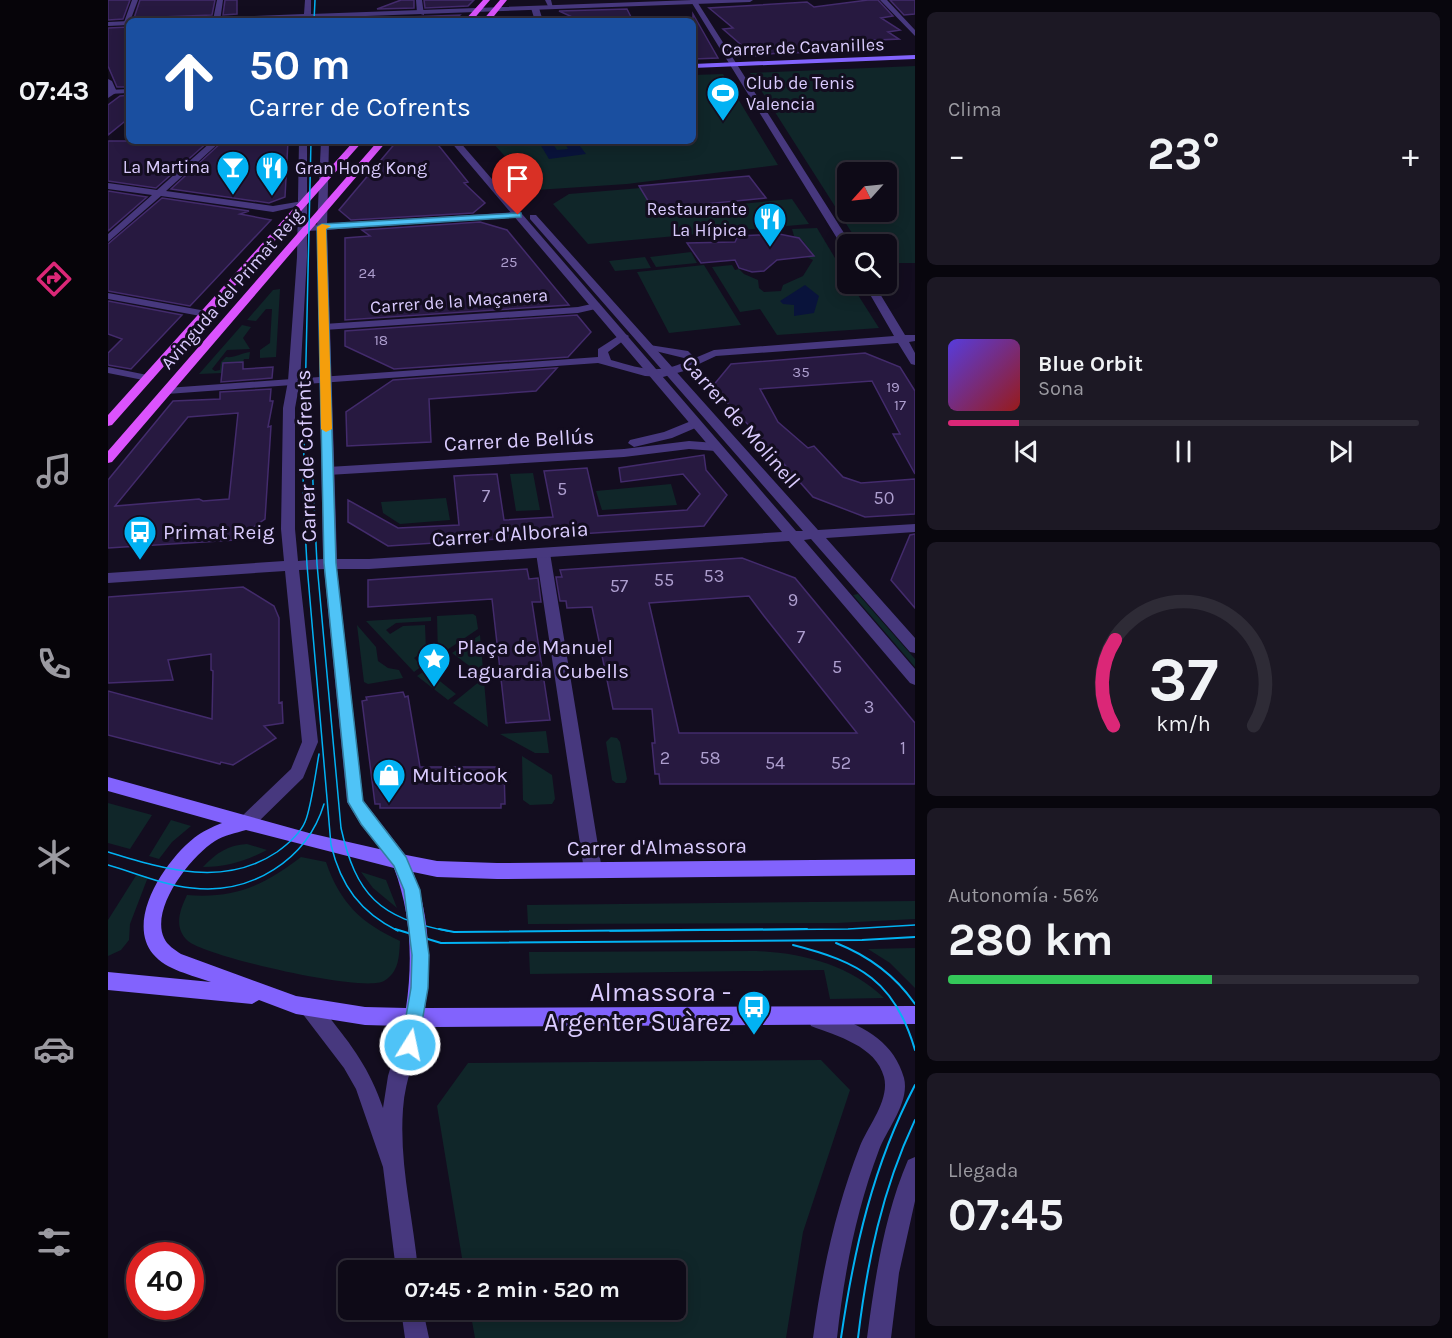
<!DOCTYPE html>
<html lang="es">
<meta charset="utf-8">
<style>
body{margin:0;font-family:Karla,sans-serif;background:#1c1824;color:#f1f3f6;height:100vh;display:flex;flex-direction:column;font-size:22px;white-space:nowrap}
*{box-sizing:border-box;margin:0}
p{font-size:20px;color:#9b9aa1}
.icon{flex:none;width:33px;height:33px;fill:none;stroke:currentColor;stroke-width:2;stroke-linecap:round;stroke-linejoin:round}
.map{position:relative;flex:1;overflow:hidden}
.sheet{display:flex;flex-direction:column;gap:12px;padding:12px;background:#08060d;width:537px}
.sheet>*{flex:none}
.guide{position:absolute;left:18px;top:18px;width:570px;height:126px;border-radius:9px;box-shadow:0 3px 15px #0003,0 0 0 2px #2e2b36;background:#1a4fa0;color:#fff;overflow:hidden}
.needle{width:39px;rotate:243deg}
.controls{position:absolute;left:729px;top:162px;display:grid;gap:12px}
.controls a{display:grid;place-items:center;width:60px;height:60px;border-radius:9px;background:#0e0a17;box-shadow:0 3px 15px #0003,0 0 0 2px #2e2b36;font-size:30px}
.speed{position:absolute;left:18px;top:1242px;display:flex;gap:12px;font-size:30px;font-weight:700;text-align:center}
.speed>*{display:grid;place-content:center;width:78px;height:78px;border-radius:50%;background:#0e0a17;box-shadow:0 3px 15px #0003,0 0 0 2px #2e2b36;line-height:1}
.speed .limit{border:9px solid #d22;background:#fff;color:#111}
.pin{position:absolute;display:grid;place-items:center;width:51px;height:51px;color:#fff;margin:-62px -26px;border-radius:50% 50% 50% 0;rotate:-45deg;box-shadow:0 0 6px #0007}
.pin .icon{rotate:45deg}
.me{position:absolute;width:66px;margin:-33px;rotate:10deg;stroke-linejoin:round;filter:drop-shadow(0 0 4px #0008)}
.turn{display:flex;align-items:center;gap:21px;height:126px;padding:0 24px;font-size:27px}
.turn .icon{width:78px;height:78px;stroke-width:2.5}
.turn b{display:block;font-size:42px;line-height:51px}
.big{font-size:45px;font-weight:700;line-height:1.1}
.sheet .card{flex:1;display:flex;flex-direction:column;justify-content:center;gap:9px;min-width:0;padding:0 21px;border-radius:9px;background:#1c1824}
.sheet .dial{align-items:center;gap:0}
.dial svg{height:156px;overflow:visible;fill:none;stroke:#2e2b36;stroke-width:7;stroke-linecap:round;text-anchor:middle}
.dial text{fill:#f1f3f6;stroke:none}
.song{display:flex;align-items:center;gap:18px}
.cover{width:72px;height:72px;border-radius:9px;background:linear-gradient(135deg,hsl(250 70% 55%),hsl(0 70% 35%))}
.played{height:6px;border-radius:3px;background:linear-gradient(90deg,#db2777 15%,#2e2b36 15%)}
.keys{display:flex;justify-content:space-around;direction:ltr}
.heat{display:flex;justify-content:space-between;align-items:center;font-size:33px;direction:ltr}
.charge{height:9px;border-radius:4px;background:linear-gradient(90deg,#34c759 56%,#2e2b36 0)}
.trip{position:absolute;left:230px;top:1260px;width:348px;height:60px;border-radius:9px;background:#0e0a17;box-shadow:0 3px 15px #0003,0 0 0 2px #2e2b36;font-weight:700;line-height:60px;text-align:center}
main{display:flex;flex:1;min-height:0}
.tabs{display:flex;flex-direction:column;width:108px;justify-content:space-around;align-items:center;background:#060409;color:#9b9aa1}
.tabs .icon{width:42px;height:42px}
.tabs .active{color:#db2777}
.tabs b{font-size:27px;color:#f1f3f6}
.map>svg:first-child{display:block}
.green{fill:#102629;fill-rule:evenodd}
.water{fill:#09133b}
.building{fill:#271940;stroke:#432b6c;stroke-width:1.5;fill-rule:evenodd}
.lines{fill:none;stroke-linecap:round;stroke-linejoin:round}
.service{fill:#47387e;fill-rule:evenodd}
.minor{fill:#47387e;fill-rule:evenodd}
.tertiary{fill:#47387e;fill-rule:evenodd}
.secondary{fill:#8263fd;fill-rule:evenodd}
.primary{fill:#db53fd;fill-rule:evenodd}
.tram-far1{stroke:#02b2f3;stroke-width:1.5}
.tram{stroke:#02b2f3;stroke-width:2}
.route{fill:#4fc3f7;stroke:#337fa1;stroke-width:1.5}
.slow{fill:#f59e0b}
.labels{text-anchor:middle;dominant-baseline:central;stroke-width:6;stroke-linejoin:round;paint-order:stroke}
.far-number-label{font-size:15px;fill:#ad9ece}
.far-street-label{font-size:18px;fill:#dacbfe;stroke:#130d1f}
.far-poi-label{font-size:18px;fill:#dacbfe;stroke:#130d1f;text-anchor:start}
.number-label{font-size:18px;fill:#ad9ece}
.street-label{font-size:21px;fill:#dacbfe;stroke:#130d1f}
.poi-label{font-size:21px;fill:#dacbfe;stroke:#130d1f;text-anchor:start}
.near-poi-label{font-size:26px;fill:#dacbfe;stroke:#130d1f;text-anchor:end}
</style>
<main>
<nav class="tabs">
<b>07:43</b>
<svg class="icon active" aria-label="directions" viewBox="0 0 24 24"><path d="M12 3l9 9-9 9-9-9zM9 14v-3h6M13 9l2 2-2 2"/></svg>
<svg class="icon" aria-label="music" viewBox="0 0 24 24"><path d="M9 18V5l10-2v13"/><circle cx="6" cy="18" r="3"/><circle cx="16" cy="16" r="3"/></svg>
<svg class="icon" aria-label="phone" viewBox="0 0 24 24"><path d="M5 4h4l2 5-3 2q2 4 5 5l2-3 5 2v4C11 20 4 13 5 4z"/></svg>
<svg class="icon" aria-label="climate" viewBox="0 0 24 24"><path d="M12 3v18M4 7l16 10M4 17L20 7"/></svg>
<svg class="icon" aria-label="car" viewBox="0 0 24 24"><path d="M5 17H2v-5l4-1 3-4h7l3 4 3 1v5h-3M9 17h6M6 11h13"/><circle cx="7" cy="17" r="2"/><circle cx="17" cy="17" r="2"/></svg>
<svg class="icon" aria-label="filters" viewBox="0 0 24 24"><path d="M4 7h16M4 17h16"/><circle cx="9" cy="7" r="2"/><circle cx="15" cy="17" r="2"/></svg>
</nav>
<div class="map">
<svg width="807" height="1338" viewBox="0 0 807 1338">
<rect width="100%" height="100%" fill="#130d1f"/>
<path class="green" d="M807,66V263H779L778,244H751L642,73ZM740,172H778V212H740Z
M615,74L670,165L519,184L428,190L383,141H585V75Z
M533,188L548,212L684,199L701,224L480,244L445,204L461,194Z
M709,228L739,278L740,284H743L771,328L669,335L652,309L632,312L604,267L624,265L627,270L631,269L636,274L650,280L651,288L656,292L673,291L675,285L695,276L705,260L699,257L706,256L695,241L686,236L684,229Z
M583,252L589,263L548,267L542,257Z
M537,257L543,268L507,271L501,261Z
M596,265L633,325L561,333L529,272Z
M172,289L168,357L152,358V350L162,343L164,309H158L148,321L139,320L165,290Z
M134,325L143,327L135,338L142,349L119,350L104,369L107,371L112,370L113,362L118,357C127,358 133,353 142,352L141,359H136L135,362L115,363L114,373L91,374Z
M425,473L432,510L408,511L402,474Z
M563,484L569,505L494,510L488,491Z
M338,498L342,520L292,524L275,513L273,502Z
M750,594L807,659V667L745,595Z
M365,614L368,616L370,629L330,656L329,616Z
M323,617V621L288,623L278,630L282,634L295,626L317,625L318,650L306,658L314,666L306,672L258,621Z
M249,625L268,647L270,661L280,668L291,670L295,678L260,684L256,682Z
M372,635L380,727L345,703L372,681L371,673L344,653Z
M318,670L348,694L340,700L309,676Z
M438,731L441,753H427L392,734Z
M503,737L509,738L512,742L519,779L517,783H508L504,780L498,742Z
M414,756L444,775L447,799L444,804L422,805L415,800Z
M0,803L44,815L22,849L0,843Z
M63,820L83,826L64,842L51,859L41,856Z
M139,844L159,850C138,861 119,867 95,867C108,853 120,845 139,844Z
M193,857L218,862C232,903 253,923 292,941C291,957 291,972 276,981C256,993 99,957 80,941C65,927 72,910 79,895C126,899 157,885 193,857Z
M253,872L278,880L289,908L265,888Z
M29,874L40,877L22,924L21,940L13,950L0,956V920Z
M807,901V919L729,923L420,924L419,905Z
M807,948V988L782,963L760,949Z
M648,951C695,953 742,965 776,998L722,999L716,970L422,974L421,952Z
M713,1060L742,1090L695,1232L678,1338H367L362,1310H567V1270H356L329,1106L360,1063Z"/>
<path class="water" d="M456,141H468L478,154L441,159L432,144L444,143L449,150L460,149Z
M697,285L711,296L706,313L686,316V305L675,304L672,301Z"/>
<path class="building" d="M0,0H22L15,19L0,20Z
M32,0H107L104,15L26,18Z
M117,0H129V14L115,15Z
M306,0V8L269,9L293,0Z
M316,0H366L360,6L317,8Z
M760,0H770L785,16L773,18L792,30L780,32L791,39L723,42L730,52L670,53L646,56L615,29L625,28L601,8L699,2L706,7Z
M782,0H807V14L796,15Z
M519,9L525,21H473L451,11Z
M585,14L610,58L585,59Z
M352,15L346,21L242,20L245,19Z
M21,27V87H9L0,66V28Z
M21,95V118L0,135V105L12,96Z
M0,141H101L48,188L0,181Z
M115,141H180L177,197L161,203L63,189Z
M289,141H327L360,182L356,183L377,203L365,213L243,220L231,210Z
M641,176L658,198L545,209L531,186Z
M0,191L39,197L0,231Z
M54,198L141,211L132,214L163,220L82,306L0,291V244Z
M372,222L399,230L461,305L237,320V238L262,236L254,230Z
M671,234L691,238L706,256L669,260L656,271L644,272L631,268L627,260L593,263L579,243L627,242L630,236Z
M0,301L74,315L23,369L0,365V353L14,339L0,334Z
M469,315L483,332L460,357L286,369L237,346V331Z
M757,353L792,367L807,391V474L785,434H792L764,381L652,389L670,422L700,448L706,446L735,477L753,483L807,479V514L757,517L705,497L654,439L604,387L623,364Z
M135,362V369L165,367L164,378L113,382L115,363Z
M449,368L428,391L321,399L323,442L239,446L238,412L285,380Z
M163,389L162,401H165L160,427L163,426L157,519L127,540L0,548V480L65,401L112,399V392ZM130,413L121,499L95,501L91,499L7,506L80,417Z
M596,455L598,470L619,495L596,526L280,546L240,522V500L290,528L351,525L346,476L364,475L389,474L396,520L445,517L436,471L479,468L490,516L579,510L592,494L575,474L513,482L511,468Z
M807,534V608L783,580L802,535Z
M634,558L687,578L807,723V784H552L551,774H547L544,743H547L544,709H505L484,607L459,608L458,601H452L448,577H454L452,570ZM641,596L656,616L749,733H571L541,603Z
M419,569L421,579L430,578L433,602H424L442,720L398,723L384,599L260,607V580Z
M135,587L166,606L171,618V703L174,702L175,723L156,726L168,738L125,765L113,762L112,764L0,735V691L104,719L105,671L103,670V654L60,660L65,680L0,683V597Z
M295,692L297,697L300,696L312,767H389V771H396L397,804H393V808H272V804H267L254,701L259,700L258,697Z"/>
<g class="lines">
<path class="service" d="M437,0H443L445,8H441Z"/>
<path class="minor" d="M24,0H30L21,24L15,25Z
M109,0H115L112,21L105,20Z
M308,0H314L316,15L309,13Z
M582,0H588L743,244H740V251L735,248Z
M772,0H779L807,30V36Z
M427,6L431,8L435,21H427L423,8Z
M0,79L4,81L9,92L0,98Z
M104,141H113L58,191L165,206L195,201L200,204L165,212L53,196L0,242V234L44,195L0,189V183L49,190Z
M410,212L413,213V217L200,231L195,228L200,225Z
M756,284H766L797,335H807V341L801,342L807,353V365L803,364L790,343L608,356L576,371L555,377L537,376L490,363L59,394L53,391L59,388L490,357V349L515,333L521,336L519,338L500,352L503,360C532,368 549,375 577,362L576,358L535,348V344L580,351L587,358L606,350L786,336Z
M0,293L98,311L103,314L98,317L0,299Z
M488,303L492,304V308L470,313L216,330L211,327L216,324L470,307Z
M0,367L44,376L46,378L40,381L0,373Z
M588,419L594,423L592,426L564,438L526,447L520,443L522,440L556,432Z
M581,441L608,443L614,447L608,451L581,449L516,457L220,475L214,471L220,467L516,449Z
M435,548L442,553L494,870L491,875L485,878L479,875L476,870L428,553Z
M710,1010C746,1022 785,1037 796,1078C802,1102 779,1129 771,1150C748,1211 736,1274 729,1338H705C714,1272 728,1207 752,1146C760,1126 782,1100 776,1077C768,1046 729,1036 703,1026L700,1019L703,1012Z
M807,1157V1201L791,1273L783,1338H759C767,1278 776,1216 800,1160Z"/>
<path class="tertiary" d="M197,0H203V14L585,0H645L642,2L203,18V21H195L196,19L69,21L73,19L196,14Z
M21,21V25L0,26V22Z
M21,89V93L0,94V90Z
M191,141H199V257L192,381L187,408V529L190,561L215,559L209,227L213,141L253,142L249,145L221,143L219,227L229,559H261L674,532L342,141H351L688,531H695L422,219V215H428L710,530L807,524V532L718,538L807,638V653L802,652L703,539L696,540L807,669V685L802,683L681,541L261,569H229L255,800L299,857L302,862L299,867L293,870L287,867L253,825L239,802L216,569L191,570L210,742L195,778L145,827L139,829L133,827L131,822L133,817L183,769L194,742L177,571L0,583V573L176,561L173,529L175,408L180,381L189,257Z
M201,998L208,1001C237,1037 260,1063 275,1108L280,1076L299,1011L306,1009L313,1011L316,1018C311,1049 297,1077 295,1109C291,1164 305,1216 310,1270H288L275,1167L248,1089L236,1068L194,1013L191,1007L194,1001Z
M293,1310H315L321,1338H297Z"/>
<path class="secondary" d="M807,55V59L585,68V64Z
M0,777L201,833L293,854L329,861L389,863L807,859V875L389,879L329,877L305,872C322,916 323,962 317,1008L807,1006V1024L328,1027L257,1025L188,1014L151,1000L144,1004L0,990V972L103,982C84,975 58,970 45,954C17,920 58,860 86,838C95,831 104,827 114,823L0,791ZM138,830L286,868C303,913 305,960 298,1008L257,1007L188,996L73,954C67,950 59,945 56,938C42,908 83,856 107,841C116,835 128,833 138,830Z"/>
<path class="primary" d="M375,0H382L364,21H356Z
M392,0H399L382,21H374Z
M246,141H255L4,425L0,426V415Z
M270,141H279L4,462L0,463V451Z"/>
<path class="tram-far1" d="M206,21L207,0
M203,141L195,491L199,565L223,845C233,886 252,912 290,931
M204,463L209,564L233,828C248,895 271,918 340,931
M0,852C56,869 116,888 169,852C180,844 192,834 197,822C203,809 208,770 211,754
M0,865C28,873 55,885 84,888C143,895 199,860 216,804
M502,931L740,929L807,925"/>
<path class="tram" d="M287,929L333,943L754,940L807,937
M331,929L346,932L699,929
M728,943C761,956 787,975 807,1004
M685,945C752,962 787,981 807,1050
M733,1338C746,1249 765,1165 807,1085
M750,1338C759,1262 774,1190 807,1120"/>
</g>
<path class="route" d="M410,213H413V217L218,229L228,563L255,801L298,857L312,890L321,955L320,988L310,1045L308,1051L302,1054L295,1051L293,1045L303,988L304,955L296,890L286,866L253,824L240,802L216,563L209,227L214,224Z"/>
<path class="slow" d="M214,224L223,226L218,229L224,429L218,432L213,429L209,227Z"/>
<defs>
<g id="stadium-pin" transform="scale(1.725)"><path d="M0 17L-7.5 6A9.5 9.5 0 1 1 7.5 6Z" fill="#02b2f3" stroke="#130d1f"/><path d="M0-5a6.5 5 0 1 0 0 10a6.5 5 0 1 0 0-10ZM-3.5-1.8h7v3.6h-7Z" fill="#fff"/></g>
<g id="bar-pin" transform="scale(1.725)"><path d="M0 17L-7.5 6A9.5 9.5 0 1 1 7.5 6Z" fill="#02b2f3" stroke="#130d1f"/><path d="M-6-5H6L.8 .8V4.5H3.5V6h-7V4.5H-.8V.8Z" fill="#fff"/></g>
<g id="restaurant-pin" transform="scale(1.725)"><path d="M0 17L-7.5 6A9.5 9.5 0 1 1 7.5 6Z" fill="#02b2f3" stroke="#130d1f"/><path d="M-5-6h1v4h1v-4h1v4h1v-4h1v5L-1.5 .5V6h-2V.5L-5-1ZM5-6V6H3V1.5H1.5Q1.5-4 5-6Z" fill="#fff"/></g>
<g id="bus-pin" transform="scale(1.725)"><path d="M0 17L-7.5 6A9.5 9.5 0 1 1 7.5 6Z" fill="#02b2f3" stroke="#130d1f"/><path d="M-5-6H5V4H4V6H2V4H-2V6H-4V4H-5ZM-3.5-4V0h7V-4ZM-3.5 1.2v1.5H-2V1.2ZM2 1.2v1.5H3.5V1.2Z" fill="#fff"/></g>
<g id="sight-pin" transform="scale(1.725)"><path d="M0 17L-7.5 6A9.5 9.5 0 1 1 7.5 6Z" fill="#02b2f3" stroke="#130d1f"/><path d="M0-6L1.8-2.2L6-1.7L2.9 1.2L3.7 5.4L0 3.3L-3.7 5.4L-2.9 1.2L-6-1.7L-1.8-2.2Z" fill="#fff"/></g>
<g id="shop-pin" transform="scale(1.725)"><path d="M0 17L-7.5 6A9.5 9.5 0 1 1 7.5 6Z" fill="#02b2f3" stroke="#130d1f"/><path d="M-5-2.5h2.3a2.7 3.5 0 0 1 5.4 0H5L5.5 6h-11ZM-1.5-2.5h3a1.5 2.3 0 0 0-3 0Z" fill="#fff"/></g>
</defs>
<g fill-rule="evenodd">
<use href="#stadium-pin" x="615" y="93"/>
<use href="#bar-pin" x="125" y="167"/>
<use href="#restaurant-pin" x="164" y="168"/>
<use href="#restaurant-pin" x="662" y="219"/>
<use href="#bus-pin" x="32" y="532"/>
<use href="#sight-pin" x="326" y="659"/>
<use href="#shop-pin" x="281" y="775"/>
<use href="#bus-pin" x="646" y="1007"/>
</g>
<g class="labels">
<g class="far-number-label">
<text x="401" y="262">25</text>
<text x="259" y="273">24</text>
<text x="273" y="340">18</text>
<text x="693" y="372">35</text>
<text x="785" y="387">19</text>
<text x="792" y="405">17</text>
</g>
<g class="far-street-label">
<text transform="translate(695 47) rotate(-2)">Carrer de Cavanilles</text>
<text transform="translate(124 289) rotate(-49)">Avinguda del Primat Reig</text>
<text transform="translate(351 301) rotate(-4)">Carrer de la Maçanera</text>
</g>
<g class="far-poi-label">
<text x="638" y="83">Club de Tenis<tspan x="638" dy="21">Valencia</tspan></text>
<text x="102" y="167" text-anchor="end">La Martina</text>
<text x="187" y="168">Gran Hong Kong</text>
<text x="639" y="209" text-anchor="end">Restaurante<tspan x="639" dy="21">La Hípica</tspan></text>
</g>
<g class="number-label">
<text x="454" y="489">5</text>
<text x="378" y="496">7</text>
<text x="776" y="498">50</text>
<text x="606" y="576">53</text>
<text x="556" y="580">55</text>
<text x="511" y="586">57</text>
<text x="685" y="600">9</text>
<text x="693" y="637">7</text>
<text x="729" y="667">5</text>
<text x="761" y="707">3</text>
<text x="795" y="748">1</text>
<text x="557" y="758">2</text>
<text x="602" y="758">58</text>
<text x="667" y="763">54</text>
<text x="733" y="763">52</text>
</g>
<g class="street-label">
<text transform="translate(633 422) rotate(49)">Carrer de Molinell</text>
<text transform="translate(411 440) rotate(-3)">Carrer de Bellús</text>
<text transform="translate(198 456) rotate(-92)">Carrer de Cofrents</text>
<text transform="translate(402 534) rotate(-4)">Carrer d'Alboraia</text>
<text transform="translate(549 847) rotate(-1)">Carrer d'Almassora</text>
</g>
<g class="poi-label">
<text x="55" y="532">Primat Reig</text>
<text x="349" y="647">Plaça de Manuel<tspan x="349" dy="24">Laguardia Cubells</tspan></text>
<text x="304" y="775">Multicook</text>
</g>
<g class="near-poi-label">
<text x="623" y="992">Almassora -<tspan x="623" dy="30">Argenter Suàrez</tspan></text>
</g>
</g>
</svg>
<div class="controls">
<a><svg class="needle" viewBox="-14 -14 28 28"><path d="M0-13l5 13h-10z" fill="#e53935"/><path d="M0 13l5-13h-10z" fill="#9b9aa1"/></svg></a>
<a><svg class="icon" aria-label="search" viewBox="0 0 24 24"><circle cx="10" cy="10" r="6"/><path d="M15 15l6 6"/></svg></a>
</div>
<div class="speed"><div class="limit">40</div></div>
<div class="pin" style="left:410px;top:215px;background:#d93025"><svg class="icon" aria-label="arrive" viewBox="0 0 24 24"><path d="M6 21V4h12l-3 4 3 4H6"/></svg></div>
<svg class="me" style="left:302px;top:1045px" viewBox="-20 -20 40 40"><circle r="17" fill="#4fc3f7" stroke="#fff" stroke-width="3"/><path d="M0-11L8 9 0 5-8 9z" fill="#fff"/></svg>
<div class="trip">07:45 · 2 min · 520 m</div>
<div class="guide">
<div class="turn"><svg class="icon" aria-label="ahead" viewBox="0 0 24 24"><path d="M12 20V5M6 11l6-6 6 6"/></svg><div><b>50 m</b>Carrer de Cofrents</div></div>
</div>
</div>
<section class="sheet">
<div class="card"><p>Clima</p>
<div class="heat"><a>−</a><b class="big">23°</b><a>+</a></div>
</div>
<div class="card">
<div class="song"><i class="cover"></i><div><b>Blue Orbit</b><p>Sona</p></div></div>
<div class="played"></div>
<div class="keys"><svg class="icon" aria-label="previous" viewBox="0 0 24 24"><path d="M18 5L8 12l10 7zM5 5v14"/></svg><svg class="icon" aria-label="pause" viewBox="0 0 24 24"><path d="M8 5v14M16 5v14"/></svg><svg class="icon" aria-label="next" viewBox="0 0 24 24"><path d="M6 5l10 7-10 7zM19 5v14"/></svg></div>
</div>
<div class="card dial"><svg viewBox="0 0 100 80">
<path d="M14 69A42 42 0 1 1 86 69"/>
<path d="M14 69A42 42 0 0 1 15 25" stroke="#db2777"/>
<text x="50" y="56" font-size="32" font-weight="700">37</text>
<text x="50" y="72" font-size="11">km/h</text>
</svg></div>
<div class="card"><p>Autonomía · 56%</p><b class="big">280 km</b><div class="charge"></div></div>
<div class="card"><p>Llegada</p><b class="big">07:45</b></div>
</section>
</main>
